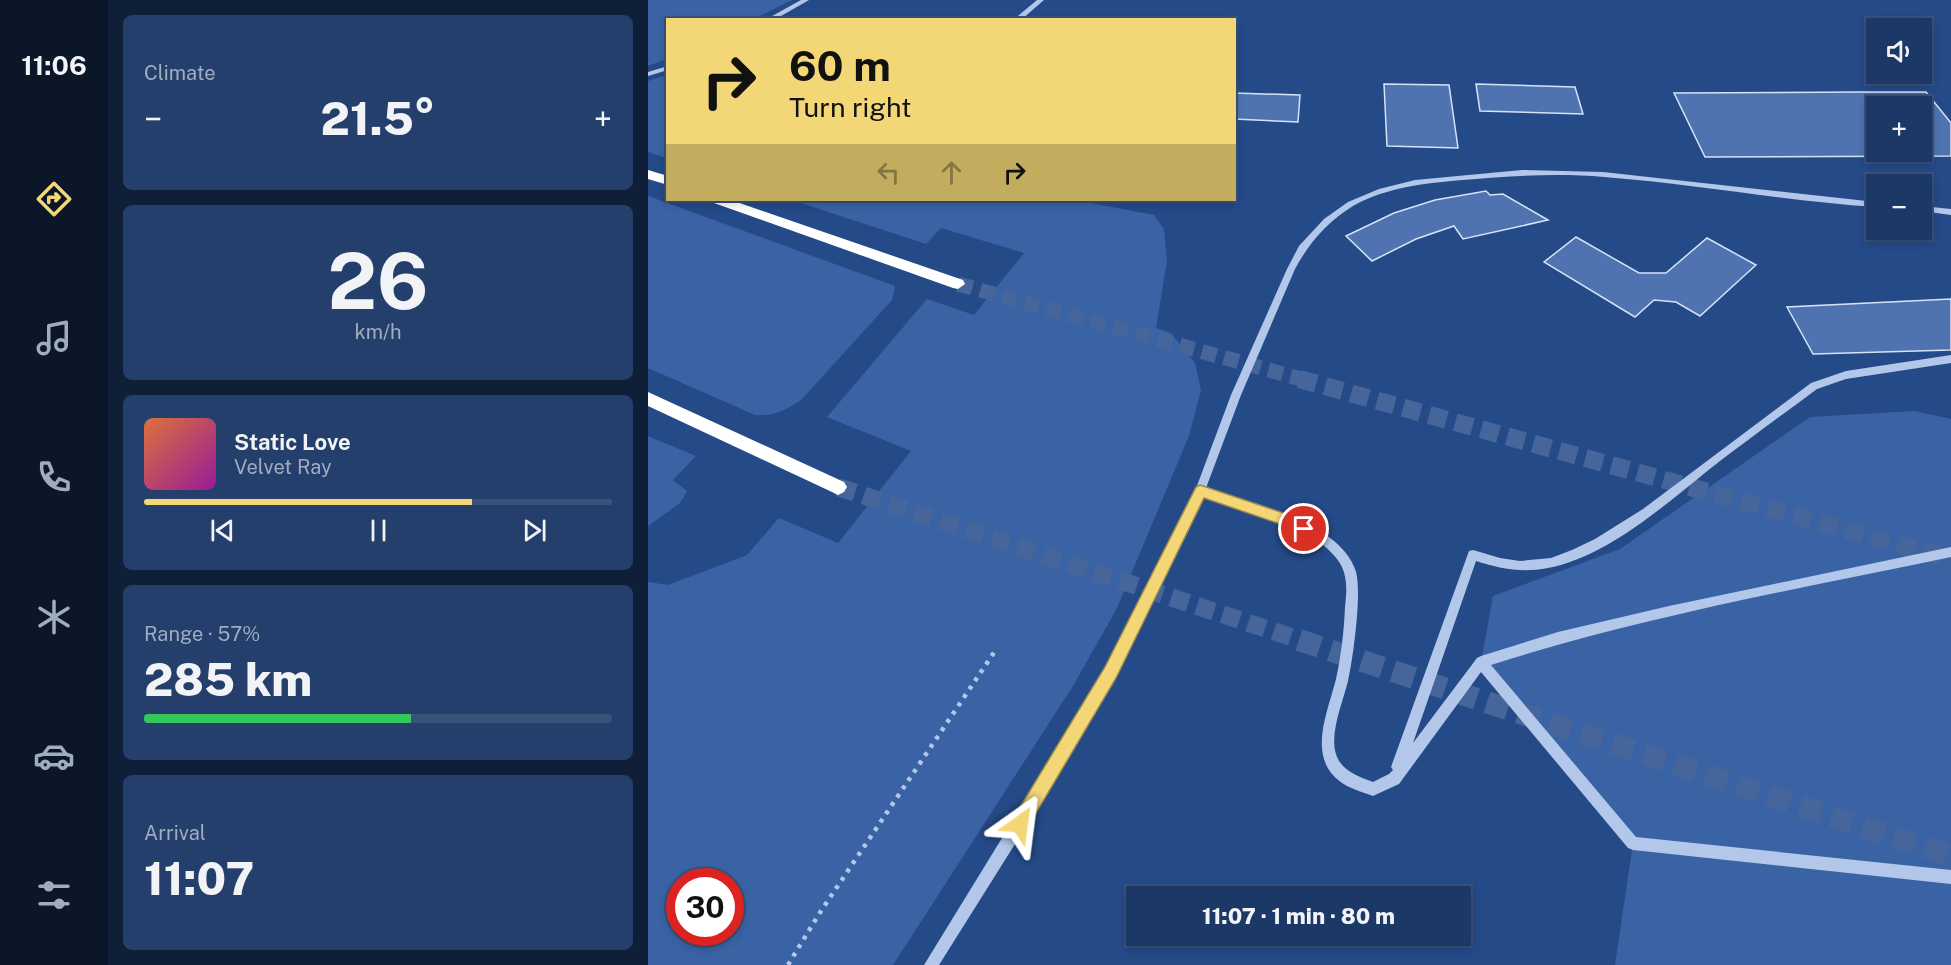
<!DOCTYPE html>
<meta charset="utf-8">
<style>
body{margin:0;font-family:"Public Sans",sans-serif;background:#253f6c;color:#f1f3f6;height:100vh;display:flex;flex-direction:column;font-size:22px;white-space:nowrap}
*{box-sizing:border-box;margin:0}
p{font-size:20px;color:#a0acbf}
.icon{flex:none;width:33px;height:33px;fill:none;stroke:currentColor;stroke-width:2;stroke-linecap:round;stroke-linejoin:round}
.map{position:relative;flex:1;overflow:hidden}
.sheet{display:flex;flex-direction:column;gap:15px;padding:15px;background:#0f1f38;width:540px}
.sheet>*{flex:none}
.top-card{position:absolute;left:18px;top:18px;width:570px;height:183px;border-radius:0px;box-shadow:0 3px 9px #0003,0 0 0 2px #3a527a;background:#f3d776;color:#111;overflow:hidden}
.buttons{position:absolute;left:1218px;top:18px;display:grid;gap:12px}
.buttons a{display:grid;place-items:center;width:66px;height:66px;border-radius:0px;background:#1c3866;box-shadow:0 3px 9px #0003,0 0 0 2px #3a527a;font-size:30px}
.speed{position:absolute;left:18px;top:868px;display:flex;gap:12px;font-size:30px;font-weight:700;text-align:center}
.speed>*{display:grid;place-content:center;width:78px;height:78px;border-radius:50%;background:#1c3866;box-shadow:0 3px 9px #0003,0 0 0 2px #3a527a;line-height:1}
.speed .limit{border:9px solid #d22;background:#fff;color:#111}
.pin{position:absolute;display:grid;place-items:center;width:51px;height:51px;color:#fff;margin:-26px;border:3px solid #fff;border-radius:50%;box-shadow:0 2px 6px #0007}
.me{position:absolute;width:66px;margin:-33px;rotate:31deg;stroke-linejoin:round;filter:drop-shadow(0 0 4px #0008)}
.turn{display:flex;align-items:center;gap:21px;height:126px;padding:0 24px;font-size:27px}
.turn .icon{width:78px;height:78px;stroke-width:2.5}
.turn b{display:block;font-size:42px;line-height:51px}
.lanes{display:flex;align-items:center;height:57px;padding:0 24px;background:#0003;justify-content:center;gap:30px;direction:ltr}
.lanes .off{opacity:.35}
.big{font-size:45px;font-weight:800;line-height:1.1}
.sheet .tile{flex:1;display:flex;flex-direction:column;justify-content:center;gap:9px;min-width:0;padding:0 21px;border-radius:9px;background:#253f6c}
.sheet .dial{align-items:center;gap:0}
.dial b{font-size:78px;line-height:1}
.song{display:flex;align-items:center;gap:18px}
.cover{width:72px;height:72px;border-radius:9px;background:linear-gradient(135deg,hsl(20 70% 55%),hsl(300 70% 35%))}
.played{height:6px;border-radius:3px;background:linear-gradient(90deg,#f3d776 70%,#3a527a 70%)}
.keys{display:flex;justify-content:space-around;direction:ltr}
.heat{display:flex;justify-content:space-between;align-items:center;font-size:33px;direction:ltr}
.charge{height:9px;border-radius:4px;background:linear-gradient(90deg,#34c759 57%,#3a527a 0)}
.trip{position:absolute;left:478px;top:886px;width:345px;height:60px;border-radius:0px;background:#1c3866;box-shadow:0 3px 9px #0003,0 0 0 2px #3a527a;font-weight:800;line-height:60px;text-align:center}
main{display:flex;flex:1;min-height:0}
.tabs{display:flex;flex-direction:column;width:108px;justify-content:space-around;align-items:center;background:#0b1629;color:#a0acbf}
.tabs .icon{width:42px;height:42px}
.tabs .selected{color:#f3d776}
.tabs b{font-size:27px;color:#f1f3f6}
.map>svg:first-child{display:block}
.green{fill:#3a63a5;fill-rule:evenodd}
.building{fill:#4e73b0;stroke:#d6e3f7;stroke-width:1.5;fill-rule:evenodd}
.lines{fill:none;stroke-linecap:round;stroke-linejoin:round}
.highway-tunnel-far2{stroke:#46659a;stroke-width:15;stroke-dasharray:15 8;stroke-linecap:butt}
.highway-tunnel-far1{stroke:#46659a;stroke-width:18;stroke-dasharray:18 9;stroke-linecap:butt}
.highway-tunnel{stroke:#46659a;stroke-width:22;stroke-dasharray:22 11;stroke-linecap:butt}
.path{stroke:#b2c7e9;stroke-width:4.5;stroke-dasharray:4 6;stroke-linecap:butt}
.minor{fill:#b2c7e9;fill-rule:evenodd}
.highway{fill:#fff;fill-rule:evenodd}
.route{fill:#f3d776;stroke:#9e8c4d;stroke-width:1.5}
</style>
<main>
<nav class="tabs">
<b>11:06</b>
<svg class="icon selected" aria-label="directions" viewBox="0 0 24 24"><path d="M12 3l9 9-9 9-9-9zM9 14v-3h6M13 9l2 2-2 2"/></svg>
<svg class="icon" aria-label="music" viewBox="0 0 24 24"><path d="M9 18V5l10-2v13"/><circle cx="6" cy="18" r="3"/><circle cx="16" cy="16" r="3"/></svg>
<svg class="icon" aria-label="phone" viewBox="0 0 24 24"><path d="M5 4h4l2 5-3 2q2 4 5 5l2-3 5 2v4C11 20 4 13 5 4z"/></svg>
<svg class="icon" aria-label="climate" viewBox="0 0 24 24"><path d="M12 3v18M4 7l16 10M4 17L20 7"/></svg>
<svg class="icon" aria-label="car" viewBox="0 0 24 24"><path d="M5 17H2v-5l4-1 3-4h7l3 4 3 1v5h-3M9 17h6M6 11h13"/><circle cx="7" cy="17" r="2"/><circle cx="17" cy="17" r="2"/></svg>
<svg class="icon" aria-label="filters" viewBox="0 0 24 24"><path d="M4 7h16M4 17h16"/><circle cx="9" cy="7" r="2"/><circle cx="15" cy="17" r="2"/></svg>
</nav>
<section class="sheet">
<div class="tile"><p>Climate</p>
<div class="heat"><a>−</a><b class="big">21.5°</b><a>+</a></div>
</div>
<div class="tile dial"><b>26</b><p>km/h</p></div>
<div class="tile">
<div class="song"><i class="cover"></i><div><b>Static Love</b><p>Velvet Ray</p></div></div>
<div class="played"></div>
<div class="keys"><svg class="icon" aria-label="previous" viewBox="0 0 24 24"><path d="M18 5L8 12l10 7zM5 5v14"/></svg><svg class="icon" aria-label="pause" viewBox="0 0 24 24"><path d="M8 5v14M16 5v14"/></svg><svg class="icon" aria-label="next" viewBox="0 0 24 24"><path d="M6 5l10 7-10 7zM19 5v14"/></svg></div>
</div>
<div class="tile"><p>Range · 57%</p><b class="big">285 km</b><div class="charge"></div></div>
<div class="tile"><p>Arrival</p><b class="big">11:07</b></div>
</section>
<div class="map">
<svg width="1303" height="965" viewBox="0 0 1303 965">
<rect width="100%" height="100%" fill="#254a88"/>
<path class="green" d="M0,0H144L106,19L20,20L19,59L0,66Z
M19,75H20L19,158L0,152V81Z
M0,196L247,286L244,300L154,399C137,411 127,416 107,415L0,368Z
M144,200H427L506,215L516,229L519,260L508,328L523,333L547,363L553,390L541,436L468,610L425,686L245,965H0V582L20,585L99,555L131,518L190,543L263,451L179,417L279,299L326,315L376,253L293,228L278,244ZM32,882H82V933H32Z
M1266,411L1303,419V965H967L985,843L833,662L845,596L972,549L1162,417Z
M0,436L48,456L25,480L39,491L32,503L0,526Z"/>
<path class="building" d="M736,84L801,85L810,148L739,146Z
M828,84L927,87L935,114L832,111Z
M1212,92H1278L1303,123V156L1057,157L1026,93ZM1228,106H1274V152H1228Z
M586,93L652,95L650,122L586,119Z
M838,191L842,195L855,194L900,220L815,239L806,226L768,239L724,261L698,236L746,213L787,200Z
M928,237L991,273H1018L1059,238L1108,265L1052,316L1028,302L1006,300L987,317L896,262Z
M1303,299V350L1165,354L1139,307Z"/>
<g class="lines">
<path class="highway-tunnel-far2" d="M310,284L657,380"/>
<path class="highway-tunnel-far1" d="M651,379L1303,559
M190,487L655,641"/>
<path class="highway-tunnel" d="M651,640L1303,856"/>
<path class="path" d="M140,965L171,914L347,651"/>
<path class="minor" d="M153,0H161L126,20H117Z
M389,0H396L373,20H365Z
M20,66V70L0,76V72Z
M874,170L955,172L1228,202V207C1138,201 1047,184 956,177C909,173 862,176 815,180C778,183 739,187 705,206C680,221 661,243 647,269L593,395L558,488C599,501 670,518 697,552C702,558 706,565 708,572C714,594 705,658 700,681C695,702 680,736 689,757C695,771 711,777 725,782L741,774L745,770L743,767L821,551L825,550L852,558L872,561L903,558L924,550L947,539L995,509L1163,383L1198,371L1303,355V363L1198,379L1169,389C1134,415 1098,441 1063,468C1018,504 959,557 900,568C874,573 853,569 828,561L765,743L829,658L833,656L910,632L1021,606L1303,547V557C1149,589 993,617 843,665L988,837L1303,870V884L985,850L980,848L833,672L751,784L725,796C717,793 707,790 699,786C656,762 679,715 688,679C693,656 696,631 697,607C699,590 700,573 689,559C661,523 596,509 555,496L466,677L377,828L291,965H276L458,669L547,491L583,395L639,269L651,246L676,219L700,202L731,189L767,180Z
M1274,206L1303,209V215L1274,211Z"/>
<path class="highway" d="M0,170L20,176V185L0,179Z
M64,200H83L315,280L317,284L310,289L305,288L66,203Z
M0,392L196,482L199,487L196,492L190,495L184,492L0,406Z"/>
</g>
<path class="route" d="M552,485L647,517L661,524L663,529L661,533L656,535L638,526L556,498L468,678L378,830L372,832L366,830L363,824L366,817L457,667L548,487Z"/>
</svg>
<div class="buttons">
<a><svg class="icon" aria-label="sound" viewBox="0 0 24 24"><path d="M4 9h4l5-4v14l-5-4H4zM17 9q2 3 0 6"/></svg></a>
<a>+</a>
<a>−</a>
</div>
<div class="speed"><div class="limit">30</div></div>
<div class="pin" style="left:656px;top:529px;background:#d93025"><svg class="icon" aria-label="arrive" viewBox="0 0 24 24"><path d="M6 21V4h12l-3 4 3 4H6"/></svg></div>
<svg class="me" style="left:372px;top:824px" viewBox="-20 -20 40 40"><path d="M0-17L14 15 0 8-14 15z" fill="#f3d776" stroke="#fff" stroke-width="4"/></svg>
<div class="trip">11:07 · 1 min · 80 m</div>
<div class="top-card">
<div class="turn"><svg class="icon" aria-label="right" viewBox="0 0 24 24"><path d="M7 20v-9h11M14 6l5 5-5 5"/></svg><div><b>60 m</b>Turn right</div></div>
<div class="lanes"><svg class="icon off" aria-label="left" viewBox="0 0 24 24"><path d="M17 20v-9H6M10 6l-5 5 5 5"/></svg><svg class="icon off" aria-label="ahead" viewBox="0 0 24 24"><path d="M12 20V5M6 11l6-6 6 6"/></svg><svg class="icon" aria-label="right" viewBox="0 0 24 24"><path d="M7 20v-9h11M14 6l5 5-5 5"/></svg></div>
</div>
</div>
</main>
